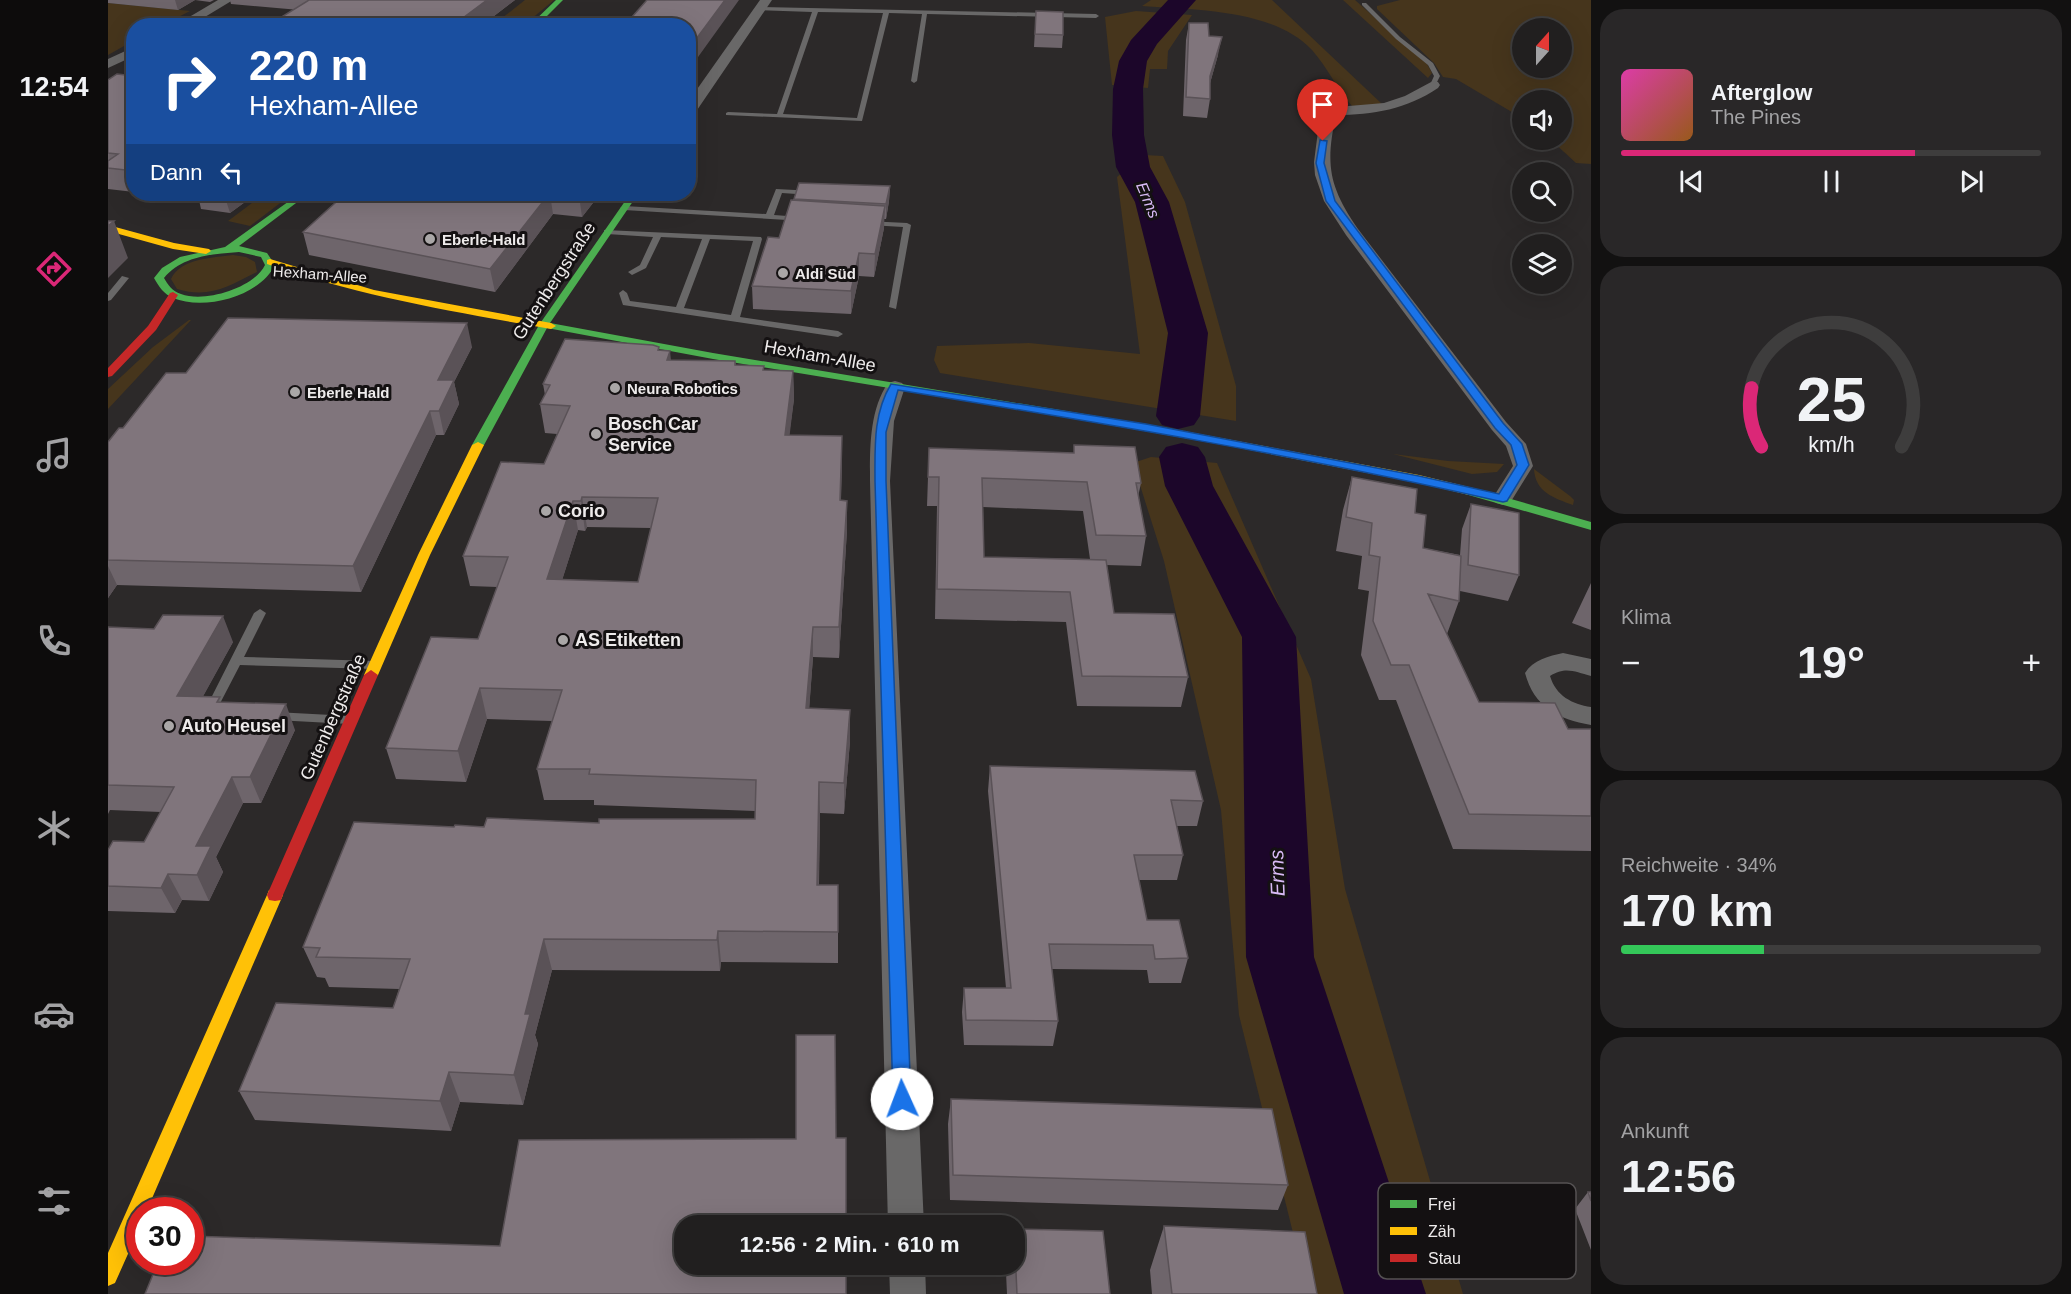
<!DOCTYPE html>
<html lang="de">
<meta charset="utf-8">
<style>
body{margin:0;font-family:Arial,sans-serif;background:#292728;color:#f1f3f6;height:100vh;display:flex;flex-direction:column;font-size:22px;white-space:nowrap}
*{box-sizing:border-box;margin:0}
p{font-size:20px;color:#a2a2a4}
.icon{flex:none;width:33px;height:33px;fill:none;stroke:currentColor;stroke-width:2;stroke-linecap:round;stroke-linejoin:round}
.map{position:relative;flex:1;overflow:hidden}
.panel{display:flex;flex-direction:column;gap:9px;padding:9px;background:#121111;width:480px}
.panel>*{flex:none}
.banner{position:absolute;left:18px;top:18px;width:570px;height:183px;border-radius:24px;box-shadow:0 6px 24px #0002,0 0 0 2px #3e3d3d;background:#1a4fa0;color:#fff;overflow:hidden}
.needle{width:39px;rotate:21deg}
.fabs{position:absolute;left:1404px;top:18px;display:grid;gap:12px}
.fabs a{display:grid;place-items:center;width:60px;height:60px;border-radius:50%;background:#211f1f;box-shadow:0 6px 24px #0002,0 0 0 2px #3e3d3d;font-size:30px}
.speed{position:absolute;left:18px;top:1197px;display:flex;gap:12px;font-size:30px;font-weight:700;text-align:center}
.speed>*{display:grid;place-content:center;width:78px;height:78px;border-radius:50%;background:#211f1f;box-shadow:0 6px 24px #0002,0 0 0 2px #3e3d3d;line-height:1}
.speed .limit{border:9px solid #d22;background:#fff;color:#111}
.pin{position:absolute;display:grid;place-items:center;width:51px;height:51px;color:#fff;margin:-62px -26px;border-radius:50% 50% 50% 0;rotate:-45deg;box-shadow:0 0 6px #0007}
.pin .icon{rotate:45deg}
.me{position:absolute;width:66px;margin:-33px;rotate:358deg;stroke-linejoin:round;filter:drop-shadow(0 0 4px #0008)}
.turn{display:flex;align-items:center;gap:21px;height:126px;padding:0 24px;font-size:27px}
.turn .icon{width:78px;height:78px;stroke-width:2.5}
.turn b{display:block;font-size:42px;line-height:51px}
.then{display:flex;align-items:center;height:57px;padding:0 24px;background:#0003;gap:12px;font-size:22px}
.big{font-size:45px;font-weight:800;line-height:1.1}
.panel .widget{flex:1;display:flex;flex-direction:column;justify-content:center;gap:9px;min-width:0;padding:0 21px;border-radius:24px;background:#292728}
.panel .dial{align-items:center;gap:0}
.dial svg{height:156px;overflow:visible;fill:none;stroke:#3e3d3d;stroke-width:7;stroke-linecap:round;text-anchor:middle}
.dial text{fill:#f1f3f6;stroke:none}
.song{display:flex;align-items:center;gap:18px}
.cover{width:72px;height:72px;border-radius:9px;background:linear-gradient(135deg,hsl(320 70% 55%),hsl(30 70% 35%))}
.played{height:6px;border-radius:3px;background:linear-gradient(90deg,#db2777 70%,#3e3d3d 70%)}
.keys{display:flex;justify-content:space-around;direction:ltr}
.heat{display:flex;justify-content:space-between;align-items:center;font-size:33px;direction:ltr}
.charge{height:9px;border-radius:4px;background:linear-gradient(90deg,#34c759 34%,#3e3d3d 0)}
.trip{position:absolute;left:566px;top:1215px;width:351px;height:60px;border-radius:24px;background:#211f1f;box-shadow:0 6px 24px #0002,0 0 0 2px #3e3d3d;font-weight:800;line-height:60px;text-align:center}
main{display:flex;flex:1;min-height:0}
.menu{display:flex;flex-direction:column;width:108px;justify-content:space-around;align-items:center;background:#0d0c0c;color:#a2a2a4}
.menu .icon{width:42px;height:42px}
.menu .current{color:#db2777}
.menu b{font-size:27px;color:#f1f3f6}
.map>svg:first-child{display:block}
.green{fill:#46351c;fill-rule:evenodd}
.lines{fill:none;stroke-linecap:round;stroke-linejoin:round}
.river{fill:#1c062a;fill-rule:evenodd}
.lane{fill:#696868;fill-rule:evenodd}
.street{fill:#696868;fill-rule:evenodd}
.fast{fill:#4caf50;fill-rule:evenodd}
.slow{fill:#ffc107;fill-rule:evenodd}
.jam{fill:#c62828;fill-rule:evenodd}
.wall{fill:#6e656b;fill-rule:evenodd}
.shaded-wall{fill:#5a5257}
.building{fill:#80757c;stroke:#5a5257;stroke-width:1.5;fill-rule:evenodd}
.route{fill:#1a73e8;stroke:#114b97;stroke-width:1.5}
.poi-dot{fill:#aaa7a7;stroke:#141112;stroke-width:2}
.labels{text-anchor:middle;dominant-baseline:central;stroke-width:6;stroke-linejoin:round;paint-order:stroke}
.far-poi-label{font-size:15px;font-weight:bold;fill:#eeebeb;stroke:#141112;text-anchor:start}
.far-street-label{font-size:15px;fill:#eeebeb;stroke:#141112}
.far-water-label{font-size:16px;font-style:italic;fill:#d8baf5;stroke:#141112}
.street-label{font-size:18px;fill:#eeebeb;stroke:#141112}
.poi-label{font-size:18px;font-weight:bold;fill:#eeebeb;stroke:#141112;text-anchor:start}
.water-label{font-size:20px;font-style:italic;fill:#d8baf5;stroke:#141112}
.key{fill:#141112;stroke:#555253;stroke-width:1.5}
.key-label{font-size:16px;fill:#eeebeb}
</style>
<main>
<nav class="menu">
<b>12:54</b>
<svg class="icon current" aria-label="directions" viewBox="0 0 24 24"><path d="M12 3l9 9-9 9-9-9zM9 14v-3h6M13 9l2 2-2 2"/></svg>
<svg class="icon" aria-label="music" viewBox="0 0 24 24"><path d="M9 18V5l10-2v13"/><circle cx="6" cy="18" r="3"/><circle cx="16" cy="16" r="3"/></svg>
<svg class="icon" aria-label="phone" viewBox="0 0 24 24"><path d="M5 4h4l2 5-3 2q2 4 5 5l2-3 5 2v4C11 20 4 13 5 4z"/></svg>
<svg class="icon" aria-label="climate" viewBox="0 0 24 24"><path d="M12 3v18M4 7l16 10M4 17L20 7"/></svg>
<svg class="icon" aria-label="car" viewBox="0 0 24 24"><path d="M5 17H2v-5l4-1 3-4h7l3 4 3 1v5h-3M9 17h6M6 11h13"/><circle cx="7" cy="17" r="2"/><circle cx="17" cy="17" r="2"/></svg>
<svg class="icon" aria-label="filters" viewBox="0 0 24 24"><path d="M4 7h16M4 17h16"/><circle cx="9" cy="7" r="2"/><circle cx="15" cy="17" r="2"/></svg>
</nav>
<div class="map">
<svg width="1483" height="1294" viewBox="0 0 1483 1294">
<rect width="100%" height="100%" fill="#2c2929"/>
<path class="green" d="M417,0H446L416,25L384,26Z
M1043,0H1164L1274,104L1244,106C1229,89 1220,68 1204,50C1166,9 1087,10 1034,6Z
M1235,0H1247L1319,64L1324,73L1320,78Z
M1292,0H1483V164L1468,163L1443,140H1454V100H1414V118L1348,79L1335,77L1326,63L1269,9V6ZM1414,28H1454V68H1414Z
M0,3L82,11L55,25L26,26L25,41L0,55Z
M1028,11L1084,15L1060,51L1059,69H1042L1040,88L1004,85L997,17Z
M1036,155L1055,156L1077,202L1128,386V421L832,373L826,360L829,346L921,343L1032,354L1009,177Z
M156,194H184L142,226L120,221Z
M125,255L138,257L147,262L149,272C120,286 102,299 69,289L63,279C73,258 104,258 125,255Z
M81,320H83L0,409V389L45,347Z
M1285,454L1340,461L1396,464L1389,472L1364,474Z
M1043,457L1109,463L1203,679L1237,889L1355,1294H1209L1190,1253L1131,1015L1113,810L1056,561L1025,463Z
M1426,469L1462,496L1466,500L1465,505C1446,498 1427,492 1426,469Z"/>
<g class="lines">
<path class="river" d="M1060,0H1088L1049,44L1039,61L1035,89L1036,135L1042,167L1061,202L1100,333L1092,416L1086,425L1070,429L1054,425L1048,416L1060,333L1027,202L1008,167L1004,135L1005,89L1011,61L1023,40Z
M1074,443L1090,447L1097,457L1105,486L1188,637L1206,957L1318,1294H1236L1138,957L1134,637L1057,486L1051,457L1058,447Z"/>
<path class="lane" d="M1254,3H1258L1292,37L1325,63L1332,76L1327,86L1322,85L1326,76L1320,65L1288,39L1254,5Z
M652,7L988,14L991,16L988,18L819,14L809,81L806,83L803,81L814,14L781,13L754,121L618,115V113L620,112L669,114L704,12L650,10ZM710,12L775,13L749,118L675,114Z
M1223,98L1228,99L1225,111L1222,113L1219,111Z
M668,189L706,191L707,193L703,195L674,193L666,215L693,217H696V221L516,210L512,208L516,206L658,214Z
M758,221L799,223L803,225L788,309L781,307L795,227L761,225H758Z
M496,230L653,237L654,239L632,317L730,331L735,334L730,337L515,305L511,293L515,290L519,293L522,301L568,307L594,239L553,237L538,268L524,275L520,272L532,265L545,237L499,234H496ZM602,239L645,241L623,315L576,308Z
M14,276L21,278L3,300L0,301V293Z
M152,609L158,613L136,657L266,661L272,665L266,669L132,665L107,713H99L97,710L146,613Z
M167,712L242,716L246,717L248,720L246,723L242,724L167,720L163,719L161,716L163,713Z"/>
<path class="street" d="M110,0H125L82,26H66Z
M652,0H664L585,116L580,117V102Z
M26,47V56L0,68V59Z
M1325,81L1330,82L1332,85L1330,88C1299,109 1265,115 1228,115C1217,165 1221,187 1250,229L1398,422L1418,444L1425,466L1402,503L1395,505L1388,503L1384,499L1405,466L1398,446L1384,430L1238,235L1216,201L1207,175L1206,162L1210,131L1217,108L1276,103L1297,96Z
M787,381L794,383L797,387L786,421L782,481L816,1226H780L762,481C762,449 761,411 780,383Z
M1455,653L1483,659V676C1467,672 1458,666 1442,676C1448,696 1464,704 1483,707V725C1450,719 1426,707 1417,673C1425,660 1441,656 1455,653Z
M781,1264H817L818,1294H782Z"/>
<path class="fast" d="M448,0H455L429,26H421Z
M191,194H200L131,246L159,253L167,265C152,296 97,311 65,298C56,294 51,287 46,278L54,268L72,257L117,247ZM131,252L153,257L157,265C146,288 97,303 73,294C64,291 60,285 56,278C74,256 104,254 131,252Z
M522,194H530L442,323L605,353L1043,425L1049,428L1043,431L605,359L439,328L376,445L374,447H366L364,445L431,325Z
M1361,487L1483,522V530L1357,494L1355,491L1357,488Z"/>
<path class="slow" d="M0,225L66,243L101,249L103,251L98,254L65,249L0,231Z
M162,259L266,290L443,323L448,326L443,329C347,312 251,296 159,264V260Z
M1043,425L1311,475L1365,488L1367,491L1361,495L1311,483L1039,430L1037,428Z
M370,442L376,445L322,555L270,675L263,680L258,678L256,675L310,555L364,445Z
M167,889L173,890L175,895L39,1210H32V1227L7,1283L0,1286V1253L159,895L161,890Z"/>
<path class="jam" d="M65,292L70,295L48,330L4,376L0,377V368L40,326L62,293Z
M263,670L270,675L175,895L173,900L167,901L161,900L159,895L256,675Z"/>
</g>
<path class="wall" d="M0,0H106L102,2L87,0L70,10L0,3Z
M122,0H407L373,26L123,4Z
M928,11L955,35L954,48L926,47Z
M1081,23L1101,36L1110,55L1102,83V99L1099,118L1075,116L1078,40Z
M26,76V192L0,189V80Z
M782,186L781,201L778,219H776V228L766,277L751,276L743,314L645,309L644,286L671,238L686,199Z
M35,194H148L122,213L93,209L91,200Z
M237,194H492L474,217L445,214L387,292L201,255L195,232Z
M364,347L346,382L351,404L336,435H328L253,592L9,585L0,598V442L15,428L78,373Z
M552,350L563,360L627,361L628,365L656,366V370L685,371L686,399L681,435L734,436L733,500L739,530L731,658L705,657L701,709L742,741L736,814L712,813L711,885H730V963L613,962L612,971L444,970L427,1035L430,1044L415,1105L352,1102L343,1131L147,1120L131,1091L285,1008L291,989L221,987L217,978L209,977L195,947L346,827L491,823L647,819V811L486,805V800H436L429,769L444,721L379,719L358,782L288,779L278,748L370,639L389,587L362,586L355,556L436,464L449,434L437,433L432,404L437,395L435,384ZM479,527L543,528L530,582L454,580L470,530L477,531Z
M821,448L1033,483L1030,497L1038,536L1033,566L998,565L1006,613L1080,677L1073,707L969,706L958,622L827,619L829,506H819ZM875,507L975,511L982,559L876,557Z
M1244,477L1307,513L1315,548L1352,555L1354,529L1363,504L1411,575L1400,601L1352,591L1351,601L1339,634L1371,702L1460,729H1483V851L1345,849L1288,700H1271L1253,655L1261,591L1250,589L1254,556L1228,551L1235,510Z
M1483,583V630L1464,623Z
M0,627L125,642L95,696L115,703L187,730L153,803H135L108,857L115,872L101,901L74,900L67,913L0,911V850L36,842L53,812L2,810L0,814Z
M882,766L1095,801L1089,826H1069L1075,855L1069,880H1031L1039,920L1080,958L1073,983H1041L1039,970L944,969L950,1021L945,1046L856,1045L854,1012L856,988H898L880,791Z
M843,1099L1180,1185L1170,1210L842,1200L840,1124Z
M1480,1192H1483V1250L1467,1209Z
M1056,1226L1209,1294H1044L1042,1270Z
M906,1229L1002,1294H899L898,1273L899,1264H906Z"/>
<path class="shaded-wall" d="M67,0H87L70,10Z
M379,0H407L373,26H344Z
M617,0H631L580,71V50Z
M1114,37L1110,55L1099,94L1102,76Z
M782,186L781,201L778,219V204Z
M116,194H148L122,213Z
M441,194H442L445,214L387,292L382,269Z
M472,194H492L474,217L471,195Z
M777,206L776,228L766,277L767,254Z
M6,221L20,258L0,278V226Z
M751,253V276L743,314V291Z
M359,323L364,347L346,382L351,404L336,435L331,411L330,380Z
M562,351L565,379L559,360Z
M685,371L686,399L678,465L677,435Z
M322,411L328,435L253,592L245,566Z
M734,436V466L732,530V500Z
M474,497L479,527L477,531L473,501Z
M465,501L470,530L445,609L439,579Z
M739,501V530L731,658V627Z
M0,566L9,585L0,598Z
M115,616L125,642L81,722L69,696Z
M705,627V657L699,739L698,708Z
M372,688L379,719L358,782L350,751Z
M178,704L187,730L153,803L142,777Z
M742,710V741L736,814V783Z
M124,777L135,803L108,857L115,872L101,901L89,875L88,846Z
M711,782L712,813L710,916L709,885Z
M60,874L74,900L67,913L53,888Z
M610,931L613,962L612,971L609,940Z
M436,939L444,970L427,1035L430,1044L415,1105L406,1075L417,1014Z
M341,1072L352,1102L343,1131L332,1101Z"/>
<path class="building" d="M201,0H379L344,26H159Z
M539,0H617L580,50V26H516Z
M928,11L955,12V35L927,34Z
M1081,23H1100L1101,36L1114,37L1102,76V99L1078,97Z
M9,74L26,76V171L0,168V161L10,154L0,153V80Z
M691,183L782,186L778,204L686,199Z
M237,194H441L382,269L195,232Z
M455,194H472L471,195Z
M683,200L777,206L767,254L751,253L743,291L644,286L660,237L671,238Z
M0,221H6L0,226Z
M120,318L359,323L330,380H346L331,411H322L245,566L0,560V442L11,428H15L58,373H78Z
M457,339L545,345L551,347L550,350L562,351L559,360L627,361V365L656,366L655,370L685,371L677,435L734,436L732,500L739,501L731,627H705L698,708L742,710L736,783L711,782L709,885H730V932L610,931L609,940L436,939L417,1014H422L406,1075L341,1072L332,1101L131,1091L168,1003L285,1008L302,959L208,957L212,948L195,947L246,822L346,827L347,825L376,827L379,818L491,823V819H647L648,780L481,774L482,769H429L454,690L372,688L350,751L278,748L323,637L370,639L400,557L355,556L393,462L436,464L462,406L432,404L442,385L435,384ZM474,497L550,498L530,582L439,579L465,501H473Z
M966,445L1027,447L1033,483H1028L1038,536L988,535L979,482L874,478L876,557L998,560L1006,613L1066,614L1080,677L974,676L962,592L829,589L831,477H820L821,448L966,453Z
M1244,477L1309,489L1307,513L1318,515L1315,548L1353,556L1351,601L1320,594L1371,702L1447,703L1460,729H1483V816L1361,814L1301,665H1283L1265,621L1272,557L1261,555L1264,523L1238,517Z
M1363,504L1411,513V575L1360,565Z
M55,615L115,616L69,696L112,697L109,702L178,704L142,777H124L88,846H103L89,875L60,874L53,888L0,886V850L5,841L36,842L66,787L0,785V627L46,629Z
M882,766L1087,771L1095,801L1063,800L1075,855H1026L1039,920H1071L1080,958L1047,959L1045,945L941,944L950,1021L858,1020L856,988H903Z
M688,1035H727L728,1138H738V1226H576V1264H738V1294H37L50,1262H82V1236L392,1246L411,1140L688,1139Z
M843,1099L1164,1109L1180,1185L845,1175Z
M1480,1192H1483V1201Z
M1056,1226L1197,1232L1209,1294H1064Z
M906,1229L995,1231L1002,1294H909Z"/>
<path class="route" d="M1212,140L1219,141L1216,163L1227,201L1395,423L1414,444L1421,465L1399,501L1395,502C1195,456 993,423 790,390L778,432V481L803,1099L801,1105L794,1107L788,1105L785,1099L767,481C767,447 765,414 783,384L1038,424L1311,476L1391,494L1409,465L1403,445L1387,428L1218,201L1208,163Z"/>
<g class="poi-dot">
<circle cx="322" cy="239" r="6"/>
<circle cx="675" cy="273" r="6"/>
<circle cx="507" cy="388" r="6"/>
<circle cx="187" cy="392" r="6"/>
<circle cx="488" cy="434" r="6"/>
<circle cx="438" cy="511" r="6"/>
<circle cx="455" cy="640" r="6"/>
<circle cx="61" cy="726" r="6"/>
</g>
<g class="labels">
<g class="far-poi-label">
<text x="334" y="239">Eberle-Hald</text>
<text x="687" y="273">Aldi Süd</text>
<text x="519" y="388">Neura Robotics</text>
<text x="199" y="392">Eberle Hald</text>
</g>
<g class="far-street-label">
<text transform="translate(212 274) rotate(4)">Hexham-Allee</text>
</g>
<g class="far-water-label">
<text transform="translate(1040 200) rotate(67)">Erms</text>
</g>
<g class="street-label">
<text transform="translate(446 281) rotate(-57)">Gutenbergstraße</text>
<text transform="translate(712 356) rotate(10)">Hexham-Allee</text>
<text transform="translate(225 717) rotate(-66)">Gutenbergstraße</text>
</g>
<g class="poi-label">
<text x="500" y="424">Bosch Car<tspan x="500" dy="21">Service</tspan></text>
<text x="450" y="511">Corio</text>
<text x="467" y="640">AS Etiketten</text>
<text x="73" y="726">Auto Heusel</text>
</g>
<g class="water-label">
<text transform="translate(1169 873) rotate(-92)">Erms</text>
</g>
</g>
<rect x="1270" y="1183" width="198" height="96" rx="9" class="key"/>
<rect x="1282" y="1200" width="27" height="8" fill="#4caf50"/>
<rect x="1282" y="1227" width="27" height="8" fill="#ffc107"/>
<rect x="1282" y="1254" width="27" height="8" fill="#c62828"/>
<g class="key-label">
<text x="1320" y="1210">Frei</text>
<text x="1320" y="1237">Zäh</text>
<text x="1320" y="1264">Stau</text>
</g>
</svg>
<div class="fabs">
<a><svg class="needle" viewBox="-14 -14 28 28"><path d="M0-13l5 13h-10z" fill="#e53935"/><path d="M0 13l5-13h-10z" fill="#a2a2a4"/></svg></a>
<a><svg class="icon" aria-label="sound" viewBox="0 0 24 24"><path d="M4 9h4l5-4v14l-5-4H4zM17 9q2 3 0 6"/></svg></a>
<a><svg class="icon" aria-label="search" viewBox="0 0 24 24"><circle cx="10" cy="10" r="6"/><path d="M15 15l6 6"/></svg></a>
<a><svg class="icon" aria-label="layers" viewBox="0 0 24 24"><path d="M12 4l9 5-9 5-9-5zM3 14l9 5 9-5"/></svg></a>
</div>
<div class="speed"><div class="limit">30</div></div>
<div class="pin" style="left:1215px;top:141px;background:#d93025"><svg class="icon" aria-label="arrive" viewBox="0 0 24 24"><path d="M6 21V4h12l-3 4 3 4H6"/></svg></div>
<svg class="me" style="left:794px;top:1099px" viewBox="-20 -20 40 40"><circle r="19" fill="#fff"/><path d="M0-13L10 11 0 6-10 11z" fill="#1a73e8"/></svg>
<div class="trip">12:56 · 2 Min. · 610 m</div>
<div class="banner">
<div class="turn"><svg class="icon" aria-label="right" viewBox="0 0 24 24"><path d="M7 20v-9h11M14 6l5 5-5 5"/></svg><div><b>220 m</b>Hexham-Allee</div></div>
<div class="then">Dann<svg class="icon" aria-label="left" viewBox="0 0 24 24"><path d="M17 20v-9H6M10 6l-5 5 5 5"/></svg></div>
</div>
</div>
<section class="panel">
<div class="widget">
<div class="song"><i class="cover"></i><div><b>Afterglow</b><p>The Pines</p></div></div>
<div class="played"></div>
<div class="keys"><svg class="icon" aria-label="previous" viewBox="0 0 24 24"><path d="M18 5L8 12l10 7zM5 5v14"/></svg><svg class="icon" aria-label="pause" viewBox="0 0 24 24"><path d="M8 5v14M16 5v14"/></svg><svg class="icon" aria-label="next" viewBox="0 0 24 24"><path d="M6 5l10 7-10 7zM19 5v14"/></svg></div>
</div>
<div class="widget dial"><svg viewBox="0 0 100 80">
<path d="M14 69A42 42 0 1 1 86 69"/>
<path d="M14 69A42 42 0 0 1 9 39" stroke="#db2777"/>
<text x="50" y="56" font-size="32" font-weight="700">25</text>
<text x="50" y="72" font-size="11">km/h</text>
</svg></div>
<div class="widget"><p>Klima</p>
<div class="heat"><a>−</a><b class="big">19°</b><a>+</a></div>
</div>
<div class="widget"><p>Reichweite · 34%</p><b class="big">170 km</b><div class="charge"></div></div>
<div class="widget"><p>Ankunft</p><b class="big">12:56</b></div>
</section>
</main>
